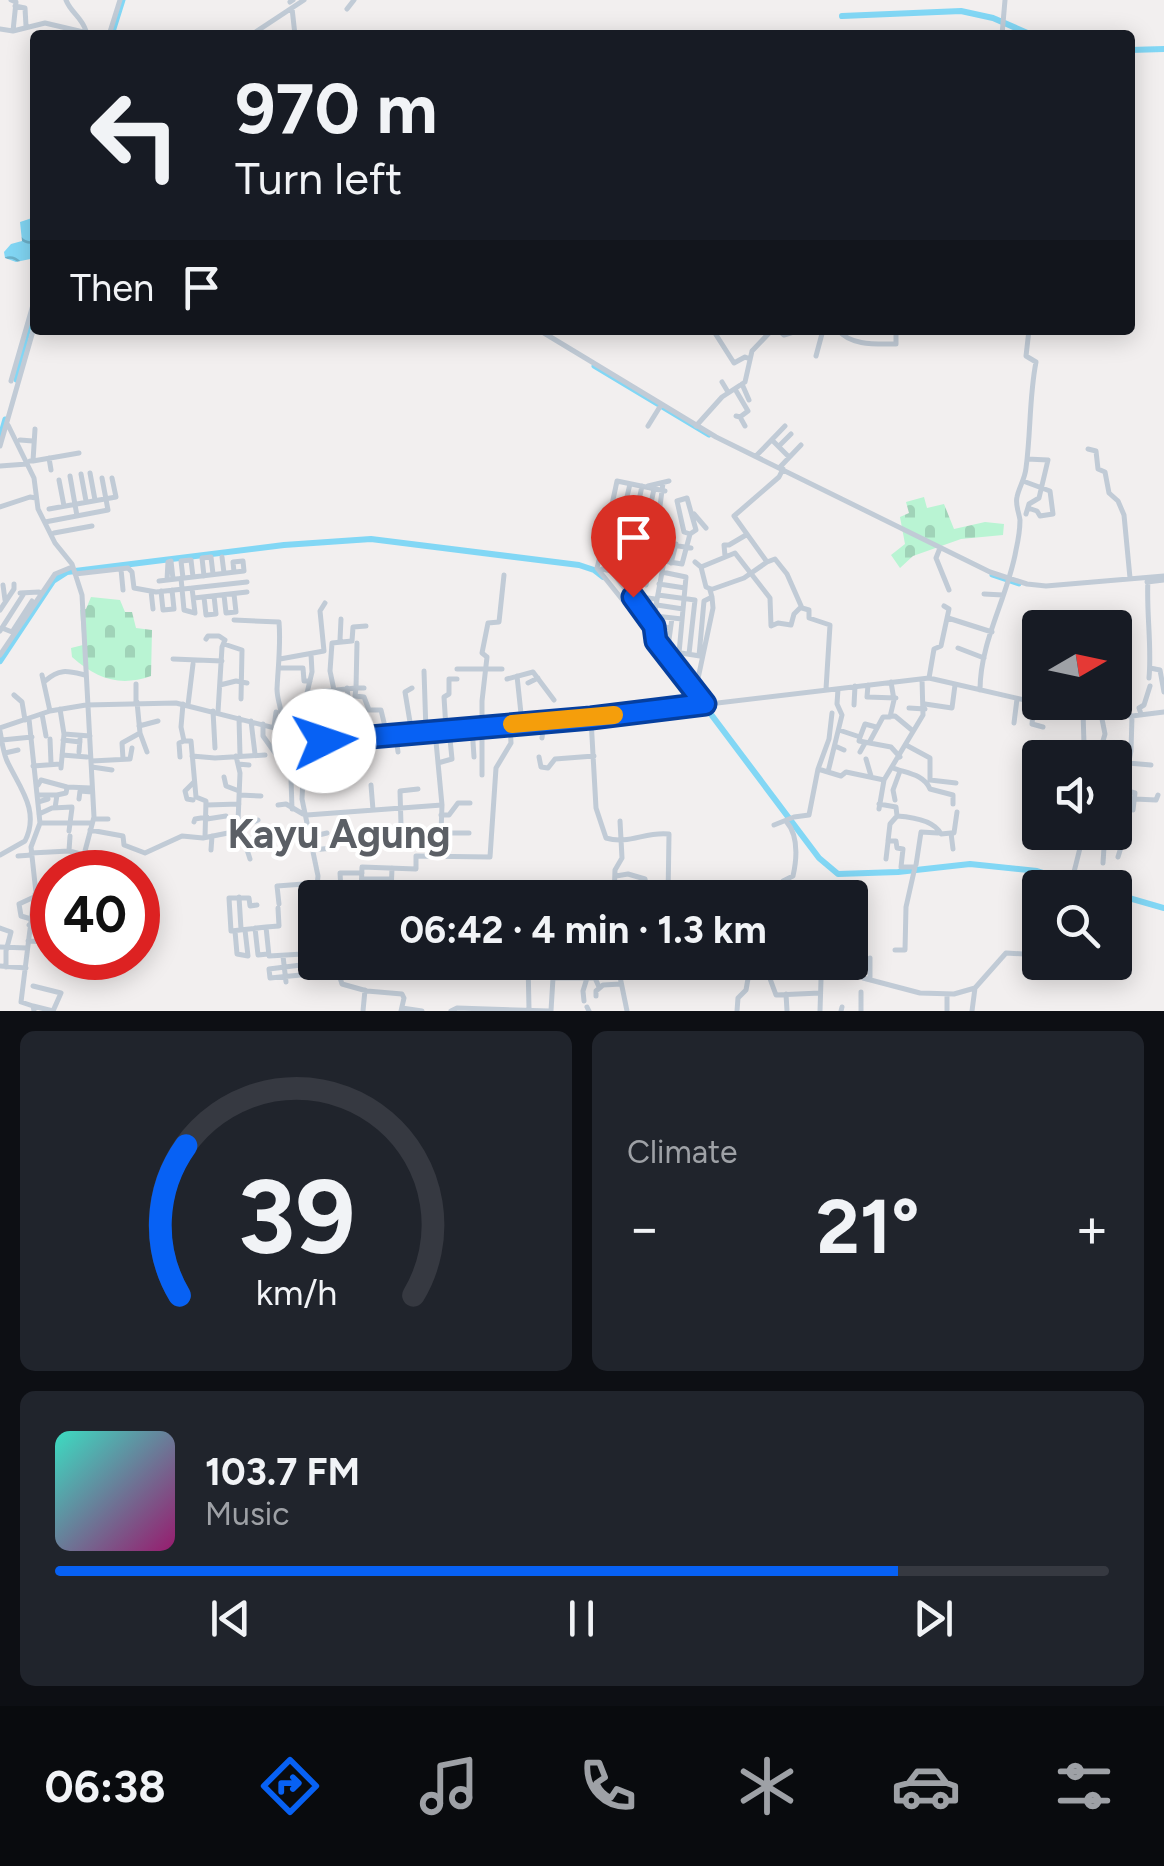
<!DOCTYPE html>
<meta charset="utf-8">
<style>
body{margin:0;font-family:Figtree,sans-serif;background:#20242c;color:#f1f3f6;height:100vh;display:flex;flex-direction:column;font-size:38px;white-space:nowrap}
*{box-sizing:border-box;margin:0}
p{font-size:32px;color:#9ea1a6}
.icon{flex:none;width:55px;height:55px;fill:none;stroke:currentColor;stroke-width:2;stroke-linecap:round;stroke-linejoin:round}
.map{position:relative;height:1011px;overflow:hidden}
.details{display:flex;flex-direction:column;gap:20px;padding:20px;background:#0d0f14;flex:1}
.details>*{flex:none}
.top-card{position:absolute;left:30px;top:30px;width:1105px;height:305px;border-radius:10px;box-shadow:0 5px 25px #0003;background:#171b24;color:#f1f3f6;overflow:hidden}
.needle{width:65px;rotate:81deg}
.fabs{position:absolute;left:1022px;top:610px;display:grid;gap:20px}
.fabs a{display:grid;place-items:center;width:110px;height:110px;border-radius:10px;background:#171b24;box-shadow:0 5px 25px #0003;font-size:50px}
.speed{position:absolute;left:30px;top:850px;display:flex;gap:20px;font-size:50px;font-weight:700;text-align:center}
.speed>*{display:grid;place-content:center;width:130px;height:130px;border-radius:50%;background:#171b24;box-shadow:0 5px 25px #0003;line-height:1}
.speed .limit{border:15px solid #d22;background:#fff;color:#111}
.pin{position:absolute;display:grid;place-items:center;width:85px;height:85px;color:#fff;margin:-102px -42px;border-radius:50% 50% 50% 0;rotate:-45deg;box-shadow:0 0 10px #0007}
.pin .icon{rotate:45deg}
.me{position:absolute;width:110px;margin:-55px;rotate:86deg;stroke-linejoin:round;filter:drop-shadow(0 0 8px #0008)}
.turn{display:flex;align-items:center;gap:35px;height:210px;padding:0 40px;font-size:45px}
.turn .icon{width:130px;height:130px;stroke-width:2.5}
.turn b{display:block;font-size:70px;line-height:85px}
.then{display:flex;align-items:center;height:95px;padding:0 40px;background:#0003;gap:20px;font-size:38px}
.big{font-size:75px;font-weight:700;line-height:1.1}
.details .widget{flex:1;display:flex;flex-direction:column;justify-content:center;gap:15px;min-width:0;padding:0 35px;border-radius:15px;background:#20242c}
.details .dial{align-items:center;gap:0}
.dial svg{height:260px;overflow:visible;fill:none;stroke:#363941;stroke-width:7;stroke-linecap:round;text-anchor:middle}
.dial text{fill:#f1f3f6;stroke:none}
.song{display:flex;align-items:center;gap:30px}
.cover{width:120px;height:120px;border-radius:15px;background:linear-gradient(135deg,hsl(170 70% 55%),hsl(320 70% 35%))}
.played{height:10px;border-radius:5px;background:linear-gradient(90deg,#0761f4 80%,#363941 80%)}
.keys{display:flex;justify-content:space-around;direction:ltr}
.heat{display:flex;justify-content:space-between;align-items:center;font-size:55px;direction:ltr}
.details .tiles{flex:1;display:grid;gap:20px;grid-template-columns:1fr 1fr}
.widget:last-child{grid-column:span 2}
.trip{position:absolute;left:298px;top:880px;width:570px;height:100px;border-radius:10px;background:#171b24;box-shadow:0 5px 25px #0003;font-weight:700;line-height:100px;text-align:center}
.dock{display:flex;height:160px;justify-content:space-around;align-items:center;background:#090b0e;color:#9ea1a6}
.dock .icon{width:70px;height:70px}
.dock .current{color:#0761f4}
.dock b{font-size:45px;color:#f1f3f6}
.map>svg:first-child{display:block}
.cemetery{fill:url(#cemetery-stones)}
.water{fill:url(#water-waves)}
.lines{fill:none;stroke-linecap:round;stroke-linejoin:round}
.canal{stroke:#82d7f5;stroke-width:5}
.river{stroke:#82d7f5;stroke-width:6}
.minor{stroke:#c1cbd6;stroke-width:5}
.route-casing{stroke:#053f9f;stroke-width:25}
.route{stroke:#0761f4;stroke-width:18}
.slow{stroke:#f59e0b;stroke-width:18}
.labels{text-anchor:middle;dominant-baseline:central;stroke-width:8;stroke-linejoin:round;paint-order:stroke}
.quarter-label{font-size:40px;font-weight:bold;fill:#5b5f65;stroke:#fff}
</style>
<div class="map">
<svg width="1164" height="1011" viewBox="0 0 1164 1011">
<defs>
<pattern id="cemetery-stones" width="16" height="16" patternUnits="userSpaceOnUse" patternTransform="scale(2.5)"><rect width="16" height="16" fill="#b9f4d3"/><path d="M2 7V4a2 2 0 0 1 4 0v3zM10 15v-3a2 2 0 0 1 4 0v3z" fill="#a0d3b8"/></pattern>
<pattern id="water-waves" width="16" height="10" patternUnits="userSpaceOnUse" patternTransform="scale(2.5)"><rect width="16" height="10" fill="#82d7f5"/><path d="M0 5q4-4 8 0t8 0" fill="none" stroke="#6cb1ca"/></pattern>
</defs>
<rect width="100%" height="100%" fill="#f2efef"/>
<path class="cemetery" d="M924,497L927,508L944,504L954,529L985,522L1004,524L1003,535L961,539L913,556L900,568L891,555L905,544L900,517L909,513L906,502Z
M91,597L120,600L125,612H132L136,628L152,630L151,676C120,687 97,679 72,657L71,648L83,645L80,610L86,609Z"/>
<path class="water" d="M35,217V258L16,262L5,258L4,252L11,244L22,241L20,222Z"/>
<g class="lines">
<path class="canal" d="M112,35L123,0
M594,366L709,435
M16,380L29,327
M0,436L5,419
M992,575L1019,584"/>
<path class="river" d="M842,16L961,11L993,18L1032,35
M1130,50L1164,49
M0,661L53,581L67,572L284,545L371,539L579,565L594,570L603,577
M692,689L819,858L838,874L898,872L970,864L1037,871L1092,888
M1115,894L1164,908"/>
<path class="minor" d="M11,0L16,2L13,31
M66,0C71,13 82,17 86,31
M290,2L293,0
M15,6L25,8L26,26
M292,8L295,35
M347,9L354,0
M0,29L13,31L45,23L96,35
M109,35L120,0
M251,35L304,0
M1002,35L1005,0
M539,330L716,437L990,572L1027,584L1046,586L1164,576
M713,330L734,363L745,357L750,359
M778,330L784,335L800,330
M838,330C851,346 876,344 896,344V330
M816,356L823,330
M11,381L35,298
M722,382L728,392
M742,384L749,400
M735,389L748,411L740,417L736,416
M740,417L745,426
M8,425L34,478L38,509L55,543L72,564L82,595L94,817L85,851L75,872
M648,426L661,405
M696,426L722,397L745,382L752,351L772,330
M20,440L33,441
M772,440L789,457
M0,446L35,324
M779,446L791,434
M1088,449L1096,451L1098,469L1105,472L1109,493L1118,501L1124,515L1130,578
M756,456L785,426
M49,458L51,470
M30,461H33L35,429
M33,461L79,453
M0,466L27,464
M780,467L801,445
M90,473L95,500
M81,474L86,501
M70,476L77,516
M59,480L64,506
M1023,481L1050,491L1053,514L1040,516L1037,511L1028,508
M648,486L669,481
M0,507L30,497L36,498
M49,509L116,497L112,478
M663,512L672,536
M694,514L706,528
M1026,514L1029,504L1039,498L1048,460L1027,459
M609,519L669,529
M45,522L108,510L102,478
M621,522L630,484
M634,524L642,486
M646,527L654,489
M607,528L617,481L665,491
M657,529L663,483
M54,533L92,526
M605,537L634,542
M602,547L642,557
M691,548L666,544L644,535L607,528L597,568L697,693
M940,548L936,558L949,590
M725,556L724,545H729L746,535
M222,557L224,573
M600,557L625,561L628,552
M651,559L682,564L690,534L696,530L687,498L677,501L684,532L690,534
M695,562L701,567L735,553L770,598L771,626L778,623L791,625L794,614L801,607
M767,562L775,559L787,574L802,608L809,610V618L830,625L826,689
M671,563L676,544
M701,567L706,587L711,589
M121,569L123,590
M602,569L625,574
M612,572L654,626L670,628
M662,572L686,577L679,653
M75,574L128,568L132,572L134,588L156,592L247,582
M204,576L202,558L211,557L213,574
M181,578L184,610L195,613L192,588
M183,578L181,561L191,560L193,577
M1148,578C1146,612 1152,644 1149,678
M167,580L168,562L171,561L173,579
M159,581L244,571L243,561L233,562L234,572
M1147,582L1164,580
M623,583L629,560
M659,584L685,588
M3,585L5,600
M646,585L655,542
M151,591L153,609
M161,591L163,610L174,609L172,590
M20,593L39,592
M984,594L1003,595
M224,595L226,613L236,612L234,594
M658,595L695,600
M633,596L655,599
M204,597L206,615L216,614L214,596
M633,597L646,536
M194,598L247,592
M657,605L683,609
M0,610L14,589V584
M655,616L682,619
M948,618L992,632
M234,620L279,622C281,645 278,667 277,689C277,703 284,711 282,730
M2,628L12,632L32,601
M0,631L23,595
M655,637L654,616L664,561
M206,639L208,636H219L225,640L222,647L218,712
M340,640L341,619
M224,644L242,650L241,699
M958,648L984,658
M668,651L700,656
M667,654L672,618
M689,654L695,600
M0,655L55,574L72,567
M699,656L704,601L712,597L710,590L744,578L767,562L734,516L779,477L783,469
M173,659L222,661
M280,659L324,651L320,611L325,603
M280,668H303L304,681H310
M1150,668L1160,670L1164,692
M457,669H502
M424,671L426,732
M42,675L50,711
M517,676L522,723
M929,678L934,649L941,646L949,609L944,606
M507,679L533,672L554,700
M45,681C60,668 68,671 85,675
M528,683L538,678
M136,684V702
M220,685L236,681L247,683
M868,685L867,697L896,698
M347,688L353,739
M364,688H356L355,696L364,697L369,710H381L387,735
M334,690L330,671L332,643L352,641L353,627L366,626
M980,690C980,641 1008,597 1016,550C1018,541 1020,530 1020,520C1019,512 1015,505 1017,497C1019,487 1025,479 1026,468C1031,432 1029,398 1036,362L1026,356L1029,330
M307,693L312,672L311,654
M14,695L22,702L25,720
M137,702L140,733L147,752
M1034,703L1032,724L1043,727
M183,704L181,727L184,741H191L196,797L206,801L205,837
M705,704L696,688L713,608L712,597
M925,704L952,708L955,685
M188,705L193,664
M854,705L855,686
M909,708L925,709
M60,709L64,734L61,768
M213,711L215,748
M1083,712L1084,744
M42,714L46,736
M1141,714L1139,708L1144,705L1150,686
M890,717L894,700L891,682
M239,718L240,755
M29,719L40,823L31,847L36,893
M591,719L596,808L606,838C629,845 646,831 669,834L668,898
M251,721L255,754
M1014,723L1017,699
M263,724V736L275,753
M139,726L158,721
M274,727L276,712
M472,727L474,757
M0,728L50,711L86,705L176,703L330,742L591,718L929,678L1055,707L1101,714L1132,716L1164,712
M446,729L444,697L449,694V679H457
M839,730L860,737L859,741L891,747L900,757
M0,731C2,741 3,754 8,763C20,788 40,811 25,841L0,855
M435,731L442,805L441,833H469
M64,734L90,736
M412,734L405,692L412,688
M299,735L307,723V693L356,688L357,643
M396,736L398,752
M860,737L865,724L876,727
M542,738L544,722
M50,739L51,763
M313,739L312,761L303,778L302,799L318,876L316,898
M2,740L32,737
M63,740L80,742
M870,741L883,717L895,716L913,731
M906,745L930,758V780L956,783
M835,746L844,750
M79,752L80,739
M860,752L865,743
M5,753L18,750
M62,755L87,757
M192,756L215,758L265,755
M236,756L240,773L238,822L250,859
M180,757L179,743L184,741
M539,757L541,767L548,768L555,759L594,756
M1098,758L1105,734L1101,714
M123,759L122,743L140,733
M866,759L871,776
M92,761L130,759L132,748
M438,763L452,759L449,729
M1128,763L1151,765
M238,764L249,765
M311,764L320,770L324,757
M33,766L60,764
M92,767L112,770
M893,768C906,773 924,774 930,789L953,795V804
M818,769L829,739L832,713
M828,772L842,715L837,704L838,689
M482,775V701L487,657L482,653L488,623L499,622L504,575
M224,777L226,786L239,791
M291,778L292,809
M38,785L41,780L67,787L91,788
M371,785L373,810
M1124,790L1135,793L1133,810
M38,795H57
M239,795L261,796
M79,799L80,791L92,792
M1135,799L1156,800L1158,795
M193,800L187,799L185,791L194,782
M895,800L893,790L900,771
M38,802L48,799
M879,804L896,807L897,816C912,817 934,820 941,834L951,833L953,849
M207,805L239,804
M278,805L286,804L303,814
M1115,807L1120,805L1131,751L1132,716
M55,808L57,795L66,793L67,788
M879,809L884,780L923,715L922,679
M39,814L52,808L72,807
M307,815L442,805
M441,815H449L458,803H470
M94,819H108
M207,819L226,816
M194,822L195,819L207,817
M40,823H92
M401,825L400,791L418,789
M774,825L794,817L809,815L818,769L841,776L846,772L884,780
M90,830L123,836L124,845L145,853L182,836L203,838L228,833L258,820
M69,831L72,808
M1115,832L1125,834L1118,857
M951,833H954L957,812
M310,837L327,833
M1054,845L1067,840L1081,843
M211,850L212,836
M312,850L333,848
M69,851L70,836
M31,853L69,851L125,865
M18,856L32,855
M886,859L888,842
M1103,863L1105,832
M916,865L921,832L938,833
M94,872L97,866
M616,876L628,874L645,879L648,898
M362,879H391
M1070,888L1083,836L1090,832
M361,889L391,890
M351,891L341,890L340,873H362
M35,894L52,901
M361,894L362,867L416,869V856L490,857L496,768L511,743L510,724
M391,894L392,868
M239,897L241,929
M614,898L615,870L622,858L620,821
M780,898L783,881L793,876C797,858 799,836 786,821
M279,904L277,886L317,883
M257,905L250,906L249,898H229L231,931L266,927
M278,908L279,926L266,927L269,956L303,954L308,948L315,947
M31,919L21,916L19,904L34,897
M29,925L52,933
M0,928L11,932L6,951V967
M255,928L258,955L268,954
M235,931L237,954L248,956L245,930
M28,941L52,942
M0,947L27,948
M895,950H905L906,907L915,867H901L903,849L897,848L896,841H888L890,824L897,816
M283,956L286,982
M335,962L342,984L367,991L402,994L404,998L401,1011
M528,962L529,1009
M617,962L627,1011
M767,962L771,965L769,976L776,995L820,993
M309,964L269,969L270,978L311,974
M0,966L26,968
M863,978L920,993L954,994L975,988
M870,978V958
M786,994L787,1011
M947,995V1011
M596,996V991L603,985L621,984
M584,1001L583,991L587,978
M33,1006L53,1011L61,993L33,986
M587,1007L589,1011
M402,1008L422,1011
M34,1011L33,1006L21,1002L34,897L42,886L52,883
M363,1011L365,990
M451,1011L457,1008L549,1011
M551,1011L553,978H595L599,987
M737,1011L738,998L746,990L751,962
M820,1011L821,980
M841,1011L842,1007
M861,1011V992
M972,1011L975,988L1006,953L1040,955"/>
</g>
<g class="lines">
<g class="route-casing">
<path id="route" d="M324,741L591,718L705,704L656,641L654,626L633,597"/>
</g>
<use href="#route" class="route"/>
<path class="slow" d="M512,724L614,715"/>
</g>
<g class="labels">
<g class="quarter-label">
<text x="339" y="834">Kayu Agung</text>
</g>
</g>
</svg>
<div class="fabs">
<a><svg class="needle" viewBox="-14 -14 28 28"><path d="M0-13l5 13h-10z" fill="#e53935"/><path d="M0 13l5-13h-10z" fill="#9ea1a6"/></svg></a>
<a><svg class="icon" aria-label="sound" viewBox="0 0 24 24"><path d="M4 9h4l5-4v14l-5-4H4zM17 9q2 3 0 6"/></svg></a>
<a><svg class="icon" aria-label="search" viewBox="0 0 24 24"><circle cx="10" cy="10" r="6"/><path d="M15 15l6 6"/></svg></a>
</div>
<div class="speed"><div class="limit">40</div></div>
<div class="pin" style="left:633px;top:597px;background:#d93025"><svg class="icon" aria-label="arrive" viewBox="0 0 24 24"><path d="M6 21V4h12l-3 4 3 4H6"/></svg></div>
<svg class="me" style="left:324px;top:741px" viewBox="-20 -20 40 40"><circle r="19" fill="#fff"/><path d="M0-13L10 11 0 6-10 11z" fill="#0761f4"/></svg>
<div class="trip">06:42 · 4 min · 1.3 km</div>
<div class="top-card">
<div class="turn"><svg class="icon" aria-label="left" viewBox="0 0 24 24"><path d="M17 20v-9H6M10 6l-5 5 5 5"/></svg><div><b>970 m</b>Turn left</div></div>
<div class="then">Then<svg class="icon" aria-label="arrive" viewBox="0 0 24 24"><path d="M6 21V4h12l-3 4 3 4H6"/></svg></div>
</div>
</div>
<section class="details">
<div class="tiles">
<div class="widget dial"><svg viewBox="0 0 100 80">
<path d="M14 69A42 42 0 1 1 86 69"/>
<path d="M14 69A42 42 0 0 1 16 23" stroke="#0761f4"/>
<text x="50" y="56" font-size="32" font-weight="700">39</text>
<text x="50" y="72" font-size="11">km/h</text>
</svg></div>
<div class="widget"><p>Climate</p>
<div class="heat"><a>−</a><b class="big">21°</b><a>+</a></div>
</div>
<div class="widget">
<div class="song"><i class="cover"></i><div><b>103.7 FM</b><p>Music</p></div></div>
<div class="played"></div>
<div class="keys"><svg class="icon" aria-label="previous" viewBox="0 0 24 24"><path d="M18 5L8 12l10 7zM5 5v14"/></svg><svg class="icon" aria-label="pause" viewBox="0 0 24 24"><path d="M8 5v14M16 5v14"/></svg><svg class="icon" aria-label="next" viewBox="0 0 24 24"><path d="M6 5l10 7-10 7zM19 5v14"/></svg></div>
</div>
</div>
</section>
<nav class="dock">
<b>06:38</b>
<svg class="icon current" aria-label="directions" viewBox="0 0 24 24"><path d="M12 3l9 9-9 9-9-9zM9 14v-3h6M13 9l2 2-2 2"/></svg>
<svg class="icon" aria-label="music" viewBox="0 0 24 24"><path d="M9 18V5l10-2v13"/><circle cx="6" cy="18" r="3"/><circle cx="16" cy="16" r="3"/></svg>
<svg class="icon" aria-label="phone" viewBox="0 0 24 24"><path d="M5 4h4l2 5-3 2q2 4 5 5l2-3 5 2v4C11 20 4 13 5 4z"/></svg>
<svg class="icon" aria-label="climate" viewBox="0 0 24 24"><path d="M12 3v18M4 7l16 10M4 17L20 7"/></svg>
<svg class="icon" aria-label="car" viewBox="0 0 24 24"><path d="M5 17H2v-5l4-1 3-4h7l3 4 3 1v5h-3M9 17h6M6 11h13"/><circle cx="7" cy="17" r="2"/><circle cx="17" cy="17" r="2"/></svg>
<svg class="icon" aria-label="filters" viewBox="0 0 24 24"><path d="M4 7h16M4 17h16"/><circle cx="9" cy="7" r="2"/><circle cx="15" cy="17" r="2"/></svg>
</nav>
